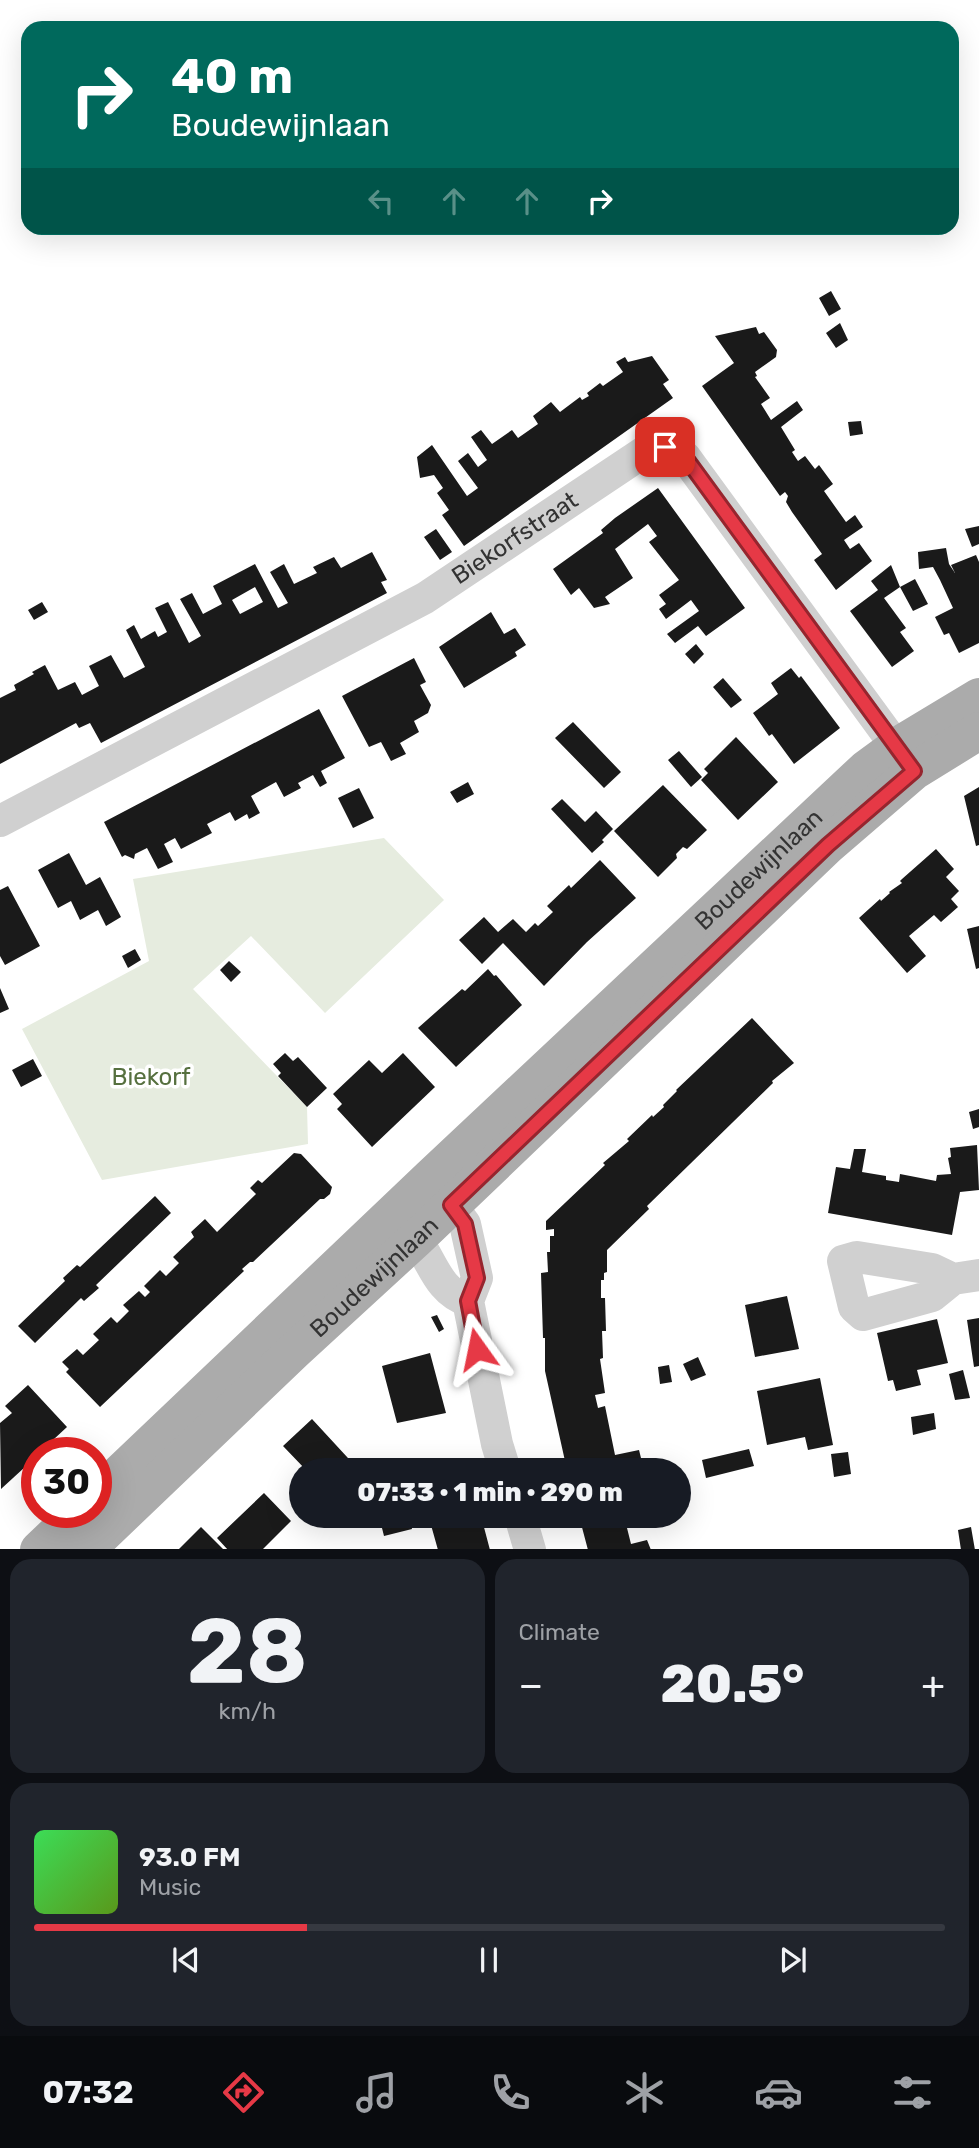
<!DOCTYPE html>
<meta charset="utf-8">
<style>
body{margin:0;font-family:Rubik,sans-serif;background:#20242c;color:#f1f3f6;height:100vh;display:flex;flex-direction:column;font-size:26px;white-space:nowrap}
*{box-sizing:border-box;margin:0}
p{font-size:23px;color:#9ea1a6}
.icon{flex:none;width:38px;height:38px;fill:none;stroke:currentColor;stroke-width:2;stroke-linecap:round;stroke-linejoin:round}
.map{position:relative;height:1549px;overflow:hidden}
.side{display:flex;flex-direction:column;gap:10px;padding:10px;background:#0d0f14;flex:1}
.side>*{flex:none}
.guide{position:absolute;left:21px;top:21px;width:938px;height:214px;border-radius:21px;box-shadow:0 7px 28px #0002;background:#00695c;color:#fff;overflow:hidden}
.speed{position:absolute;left:21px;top:1437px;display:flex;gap:14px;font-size:35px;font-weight:700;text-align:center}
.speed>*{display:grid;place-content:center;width:91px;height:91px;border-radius:50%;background:#171b24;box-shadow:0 7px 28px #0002;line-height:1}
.speed .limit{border:10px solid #d22;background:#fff;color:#111}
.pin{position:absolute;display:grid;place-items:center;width:60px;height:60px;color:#fff;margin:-30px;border-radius:14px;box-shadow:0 4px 10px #0006}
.me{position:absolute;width:77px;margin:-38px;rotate:348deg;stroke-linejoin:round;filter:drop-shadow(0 0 5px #0008)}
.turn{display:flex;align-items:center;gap:24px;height:147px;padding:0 35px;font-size:32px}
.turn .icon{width:91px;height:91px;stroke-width:2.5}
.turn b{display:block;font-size:49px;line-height:60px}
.lanes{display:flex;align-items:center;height:66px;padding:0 35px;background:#0003;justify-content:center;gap:35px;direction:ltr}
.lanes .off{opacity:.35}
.big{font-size:52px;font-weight:800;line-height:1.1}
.side .widget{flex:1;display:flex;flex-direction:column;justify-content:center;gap:10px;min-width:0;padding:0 24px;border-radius:21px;background:#20242c}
.side .dial{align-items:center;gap:0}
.dial b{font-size:91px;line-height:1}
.song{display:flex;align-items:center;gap:21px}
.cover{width:84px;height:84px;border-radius:10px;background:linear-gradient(135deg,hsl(130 70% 55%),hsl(90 70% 35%))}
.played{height:7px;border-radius:4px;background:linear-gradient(90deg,#e63946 30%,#363941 30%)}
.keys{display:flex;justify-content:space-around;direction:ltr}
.heat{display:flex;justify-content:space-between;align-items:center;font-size:38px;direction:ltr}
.side .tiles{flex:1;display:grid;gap:10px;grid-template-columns:1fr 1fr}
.widget:last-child{grid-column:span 2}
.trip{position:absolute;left:289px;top:1458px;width:402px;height:70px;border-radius:35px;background:#171b24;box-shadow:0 7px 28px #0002;font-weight:800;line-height:70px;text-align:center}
.tab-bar{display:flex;height:112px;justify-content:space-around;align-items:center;background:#090b0e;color:#9ea1a6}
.tab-bar .icon{width:49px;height:49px}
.tab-bar .selected{color:#e63946}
.tab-bar b{font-size:32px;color:#f1f3f6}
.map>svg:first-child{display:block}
.green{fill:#e6ecdf}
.building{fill:#1a1a1a;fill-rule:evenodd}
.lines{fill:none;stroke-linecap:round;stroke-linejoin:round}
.minor{stroke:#d0d0d0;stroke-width:32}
.major{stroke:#ababab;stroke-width:38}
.route-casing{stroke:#96252e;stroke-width:18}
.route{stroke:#e63946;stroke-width:12}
.labels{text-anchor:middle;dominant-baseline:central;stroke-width:7;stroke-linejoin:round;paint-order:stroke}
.street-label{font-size:24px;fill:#333;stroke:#fff}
.park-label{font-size:24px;fill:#56703f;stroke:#fff}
</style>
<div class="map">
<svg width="979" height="1550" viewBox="0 0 979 1550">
<rect width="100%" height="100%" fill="#fff"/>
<path class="green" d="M384,838L444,900L325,1013L251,936L193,989L307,1107L308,1144L102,1180L22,1029L149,961L133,879Z"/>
<path class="building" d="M831,291L841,309L829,316L819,298Z
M840,323L848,340L836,348L826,333Z
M756,327L759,334L764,332L777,350L776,357L755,372L757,376L755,377L770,398L761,404L771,420L797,401L803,410L781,427L795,450L792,452L798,461L805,456L815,469L819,465L833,484L824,491L846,522L855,515L863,527L844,540L850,549L859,543L872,561L836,590L814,560L822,554L792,512L786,502L788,496L785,492L780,496L702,386L734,363L715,336Z
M652,356L669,380L663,384L673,398L464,546L442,515L449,510L437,493L443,488L434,475L420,478L417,457L432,445L467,496L478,488L458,461L468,453L478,467L487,460L471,437L481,430L492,444L512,430L518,438L538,424L533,416L551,402L560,412L580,397L582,400L589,396L587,393L600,383L603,386L623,372L616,362L625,357L628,362Z
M861,421L863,434L850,436L848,422Z
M658,488L745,608L706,636L698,626L675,643L667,634L699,611L691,600L666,619L659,609L666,604L659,595L679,580L649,542L657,536L648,524L615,549L633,578L605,597L610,604L594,608L579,588L571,595L553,569L603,533L601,530L615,518Z
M979,526V544L972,547L965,529Z
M436,529L452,552L440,560L424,537Z
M946,548L949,564L955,573L951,565L976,555L979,562V643L959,653L949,633L944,635L935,617L953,608L940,580L933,567L919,569L918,552Z
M372,552L387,580L381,582L387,593L101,743L90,723L79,728L76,723L0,764V698L16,690L14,685L34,674L32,672L45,665L58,690L75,682L82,695L99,686L89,666L111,655L124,678L145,667L126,630L134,625L141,639L155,631L158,637L167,632L155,608L168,602L189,643L201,636L180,599L192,593L203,614L222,604L213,586L255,564L278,608L288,603L270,572L284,564L294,584L317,573L313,567L334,557L341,568ZM255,587L263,602L240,614L232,600Z
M891,565L900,587L884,598L906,628L900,632L914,651L892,667L850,611L878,590L871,581Z
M915,579L928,604L913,611L900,587Z
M42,602L48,612L34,620L28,610Z
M491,612L504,634L515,628L526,645L515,652L517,656L464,688L439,647Z
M696,644L704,654L694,664L685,654Z
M414,658L426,682L420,685L431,705L428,713L414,721L419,732L400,743L406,754L391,761L381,742L369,747L342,696Z
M791,668L799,678L801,676L840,728L794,764L772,734L769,736L753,713L778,694L771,683Z
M723,678L742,700L731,708L713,687Z
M319,709L345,758L321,771L327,783L320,787L313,775L298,783L301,788L284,797L276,782L251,796L260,813L249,819L247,814L235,821L230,812L207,824L212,833L181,849L175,838L164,844L173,862L158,869L147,848L135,854L134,859L125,855L122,857L104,822Z
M573,722L621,772L604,788L555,738Z
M736,737L778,782L738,820L701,780L708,773L704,769Z
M679,751L702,777L691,787L668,760Z
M468,782L474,794L457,803L450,792Z
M663,785L707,830L687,849L683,847L676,854L677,858L658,877L614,831Z
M979,787V845L976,846L964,796Z
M359,788L374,818L353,828L338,798Z
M562,799L585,822L596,811L613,829L602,840L604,842L592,853L551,809Z
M936,849L954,869L946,877L959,891L951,899L958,907L941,922L934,915L909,936L926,956L907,973L859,918L880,899L881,901L890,893L889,892L902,883L900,881L902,879Z
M69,853L86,885L100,877L121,917L106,926L98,910L80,920L71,901L58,908L38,870Z
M600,860L636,898L587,942L544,986L503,943L482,964L459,940L484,917L498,932L513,919L526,932L535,923L538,926L553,912L547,906L569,885L571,888Z
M8,886L40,946L5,965L0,956V890Z
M979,926V968L976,969L967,929Z
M135,949L141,960L128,968L122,956Z
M229,961L241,972L231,982L220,970Z
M488,969L494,976L496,975L522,1005L456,1067L418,1028L462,989L465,991Z
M0,988L9,1009L0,1013Z
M752,1018L794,1063L772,1081L773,1083L647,1206L649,1209L607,1250V1272L604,1273V1280H601V1298H605L606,1331H602L603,1358L600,1359L605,1393L595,1395L598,1408L605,1406L615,1455L639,1450L644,1470H567L545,1371V1338H543L541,1273L548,1272L547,1252H550V1236H554V1229L546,1230V1221L605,1165L603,1163L629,1141L627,1139L652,1115L653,1117L664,1107L663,1105L677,1091L676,1090Z
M285,1053L293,1061L298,1057L327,1088L307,1107L278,1076L281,1073L273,1064Z
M403,1053L435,1087L372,1147L337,1109L342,1104L333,1094L369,1060L382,1073Z
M33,1059L42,1076L21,1087L12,1070Z
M979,1109V1127L973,1129L969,1112Z
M977,1145L979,1190L960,1192L952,1235L828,1213L836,1167L850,1169L854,1149H866L862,1172L886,1176V1180L899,1182L900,1174L936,1181L937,1175L951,1174L948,1158L951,1157L950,1148Z
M294,1153L301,1154L332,1187L330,1194L324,1199H320L253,1262H250L242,1269L244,1271L100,1407L66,1372L69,1369L62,1362L77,1349L83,1355L99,1340L93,1334L111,1317L117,1323L129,1311L123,1305L139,1291L145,1297L150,1292L144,1286L160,1270L166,1276L179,1263L173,1257L194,1237L191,1232L205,1219L217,1232L256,1194L250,1188L258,1180L262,1183Z
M155,1196L171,1213L96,1285L99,1288L84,1301L81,1298L35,1343L18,1326L65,1281L63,1278L77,1265L80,1267Z
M787,1296L799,1349L755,1357L745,1305Z
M437,1315L444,1329L439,1332L431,1317Z
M979,1318V1366L974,1367L967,1320Z
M937,1319L948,1363L917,1370L921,1385L896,1391L893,1380L888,1381L877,1333Z
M430,1353L446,1413L397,1423L382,1366Z
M698,1357L706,1375L691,1381L683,1364Z
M669,1365L672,1382L660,1384L658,1367Z
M963,1370L970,1398L955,1400L949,1374Z
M820,1378L833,1445L808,1450L805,1437L767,1445L757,1391Z
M28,1385L67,1427L40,1452H37V1456L1,1489L0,1423L12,1413L5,1406Z
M934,1413L936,1429L913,1435L911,1417Z
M312,1419L359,1470H306L283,1446Z
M749,1449L754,1466L706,1478L702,1460Z
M848,1452L851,1474L834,1477L831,1454Z
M467,1462L469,1470H442V1469Z
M264,1493L291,1521L262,1550H228L217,1538Z
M379,1516H414L410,1518L412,1529L384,1536Z
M442,1516H481L490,1550H438L431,1525L444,1521Z
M579,1516H624L631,1544L647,1540L651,1550H588Z
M201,1527L224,1550H178Z
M971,1527L975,1550H961L958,1530Z"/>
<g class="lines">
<g class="minor">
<path id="s1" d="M0,821L425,598L644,452L665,447L685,457L909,764"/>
<path d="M451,1205L465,1224L477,1278L468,1301L497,1444L505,1470"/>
<path d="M401,1223C406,1229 412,1234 416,1239C433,1263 438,1291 468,1301"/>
<path d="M953,1279L932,1269L857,1257L843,1261L854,1307L863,1315L932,1296L953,1279L979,1275"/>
<path d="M520,1516L530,1550"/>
</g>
<g class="major">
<path id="s2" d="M96,1496L431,1177L866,769L896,747L979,697"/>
<path d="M39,1550L79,1512"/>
<path id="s3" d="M86,1550L294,1351L416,1239L828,845L914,771L979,731"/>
</g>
</g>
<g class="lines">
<g class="route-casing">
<path id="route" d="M477,1349L468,1301L477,1278L465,1224L451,1205L828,845L914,771L685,457L665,447"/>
</g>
<use href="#route" class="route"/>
</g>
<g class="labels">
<g class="street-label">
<text stroke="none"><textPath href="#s1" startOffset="588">Biekorfstraat</textPath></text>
<text stroke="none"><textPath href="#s2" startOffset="912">Boudewijnlaan</textPath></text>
<text stroke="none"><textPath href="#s3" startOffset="397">Boudewijnlaan</textPath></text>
</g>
<g class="park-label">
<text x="151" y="1077">Biekorf</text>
</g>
</g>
</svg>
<div class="speed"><div class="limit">30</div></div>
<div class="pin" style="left:665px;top:447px;background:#d93025"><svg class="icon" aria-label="arrive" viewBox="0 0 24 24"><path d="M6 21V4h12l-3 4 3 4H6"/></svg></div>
<svg class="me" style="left:477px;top:1349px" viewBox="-20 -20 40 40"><path d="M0-17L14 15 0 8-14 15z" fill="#e63946" stroke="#fff" stroke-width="4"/></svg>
<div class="trip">07:33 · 1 min · 290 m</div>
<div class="guide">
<div class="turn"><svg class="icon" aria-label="right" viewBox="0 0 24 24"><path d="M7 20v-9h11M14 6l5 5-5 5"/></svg><div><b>40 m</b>Boudewijnlaan</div></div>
<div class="lanes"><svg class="icon off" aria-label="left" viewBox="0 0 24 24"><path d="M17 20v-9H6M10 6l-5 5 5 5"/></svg><svg class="icon off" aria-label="ahead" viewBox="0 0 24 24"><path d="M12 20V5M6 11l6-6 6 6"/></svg><svg class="icon off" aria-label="ahead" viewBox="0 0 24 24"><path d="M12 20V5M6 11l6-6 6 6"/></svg><svg class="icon" aria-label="right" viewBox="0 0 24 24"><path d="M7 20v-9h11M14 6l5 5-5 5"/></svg></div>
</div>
</div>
<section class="side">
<div class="tiles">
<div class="widget dial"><b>28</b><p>km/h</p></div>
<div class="widget"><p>Climate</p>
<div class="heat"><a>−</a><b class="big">20.5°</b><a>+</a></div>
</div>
<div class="widget">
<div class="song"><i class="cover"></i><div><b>93.0 FM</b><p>Music</p></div></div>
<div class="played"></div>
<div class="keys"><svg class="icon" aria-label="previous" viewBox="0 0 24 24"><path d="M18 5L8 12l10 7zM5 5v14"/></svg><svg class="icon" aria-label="pause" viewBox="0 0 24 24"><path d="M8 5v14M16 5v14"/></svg><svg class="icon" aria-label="next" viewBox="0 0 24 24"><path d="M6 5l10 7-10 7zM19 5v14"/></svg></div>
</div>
</div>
</section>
<nav class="tab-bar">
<b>07:32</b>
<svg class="icon selected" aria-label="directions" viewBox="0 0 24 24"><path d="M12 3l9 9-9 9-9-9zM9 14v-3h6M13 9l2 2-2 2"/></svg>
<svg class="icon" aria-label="music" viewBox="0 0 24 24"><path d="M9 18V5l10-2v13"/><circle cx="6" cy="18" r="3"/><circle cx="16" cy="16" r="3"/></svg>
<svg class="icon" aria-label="phone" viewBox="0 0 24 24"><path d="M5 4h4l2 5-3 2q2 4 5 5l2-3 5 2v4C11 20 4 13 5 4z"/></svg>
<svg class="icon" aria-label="climate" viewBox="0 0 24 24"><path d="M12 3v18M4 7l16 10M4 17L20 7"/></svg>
<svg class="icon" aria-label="car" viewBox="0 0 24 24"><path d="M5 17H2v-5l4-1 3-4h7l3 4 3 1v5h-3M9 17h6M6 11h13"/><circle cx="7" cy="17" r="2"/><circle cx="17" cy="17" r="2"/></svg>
<svg class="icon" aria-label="filters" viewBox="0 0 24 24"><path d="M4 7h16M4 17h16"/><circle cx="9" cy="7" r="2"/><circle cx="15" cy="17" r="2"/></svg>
</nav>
